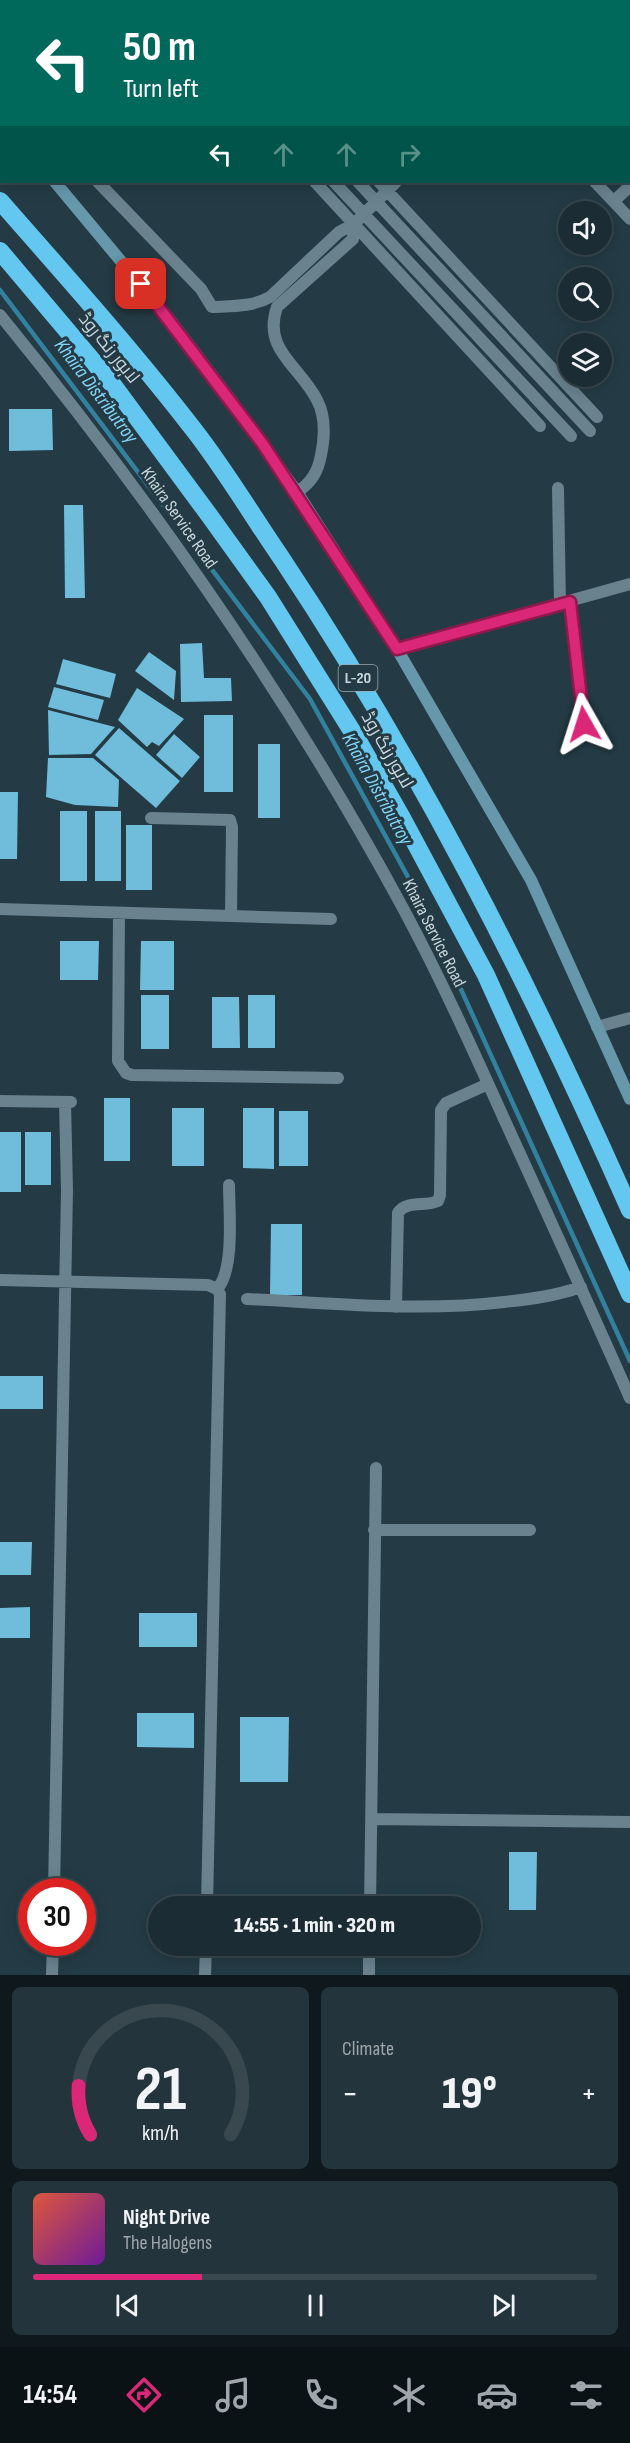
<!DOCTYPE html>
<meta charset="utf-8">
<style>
body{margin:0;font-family:"Sofia Sans Condensed",Cairo,sans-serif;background:#24343c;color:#f1f3f6;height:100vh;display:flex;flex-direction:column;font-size:22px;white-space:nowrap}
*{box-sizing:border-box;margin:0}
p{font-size:20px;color:#a0a7ac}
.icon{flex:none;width:33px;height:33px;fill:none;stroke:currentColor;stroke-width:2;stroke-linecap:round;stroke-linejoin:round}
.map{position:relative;height:1975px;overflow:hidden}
.panel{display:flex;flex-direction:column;gap:12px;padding:12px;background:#0f181d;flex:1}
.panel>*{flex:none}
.top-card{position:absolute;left:0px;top:0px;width:630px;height:183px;box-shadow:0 3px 15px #0003,0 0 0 2px #39484f;background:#00695c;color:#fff;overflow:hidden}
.tools{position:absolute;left:558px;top:201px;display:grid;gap:12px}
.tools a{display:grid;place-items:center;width:54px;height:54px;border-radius:50%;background:#1b2c34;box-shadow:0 3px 15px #0003,0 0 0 2px #39484f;font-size:30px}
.speed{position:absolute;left:18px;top:1878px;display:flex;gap:12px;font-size:30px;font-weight:700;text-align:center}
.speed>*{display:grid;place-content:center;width:78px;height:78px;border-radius:50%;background:#1b2c34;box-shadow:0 3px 15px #0003,0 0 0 2px #39484f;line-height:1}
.speed .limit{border:9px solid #d22;background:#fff;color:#111}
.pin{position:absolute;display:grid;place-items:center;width:51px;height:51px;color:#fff;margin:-26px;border-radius:12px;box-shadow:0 3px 9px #0006}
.me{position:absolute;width:66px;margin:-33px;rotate:354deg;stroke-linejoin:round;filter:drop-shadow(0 0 4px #0008)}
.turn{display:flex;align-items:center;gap:21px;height:126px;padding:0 24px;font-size:27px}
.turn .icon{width:78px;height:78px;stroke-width:2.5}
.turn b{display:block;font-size:42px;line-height:51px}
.lanes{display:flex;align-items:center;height:57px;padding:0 24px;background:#0003;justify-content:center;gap:30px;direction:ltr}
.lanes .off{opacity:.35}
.big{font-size:45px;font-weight:800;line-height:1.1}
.panel .widget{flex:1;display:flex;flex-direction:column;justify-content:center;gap:9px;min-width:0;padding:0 21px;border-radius:9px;background:#24343c}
.panel .dial{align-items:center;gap:0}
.dial svg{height:156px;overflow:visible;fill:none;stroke:#39484f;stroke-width:7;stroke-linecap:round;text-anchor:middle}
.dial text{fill:#f1f3f6;stroke:none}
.song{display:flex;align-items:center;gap:18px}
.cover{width:72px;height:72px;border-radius:9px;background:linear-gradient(135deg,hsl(10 70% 55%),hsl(280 70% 35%))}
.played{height:6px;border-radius:3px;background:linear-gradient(90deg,#db2777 30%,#39484f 30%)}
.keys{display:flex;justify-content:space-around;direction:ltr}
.heat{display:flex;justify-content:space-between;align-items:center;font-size:33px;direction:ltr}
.panel .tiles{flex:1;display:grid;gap:12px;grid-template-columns:1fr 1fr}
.widget:last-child{grid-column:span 2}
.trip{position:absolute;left:148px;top:1896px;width:333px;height:60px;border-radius:30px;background:#1b2c34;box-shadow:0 3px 15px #0003,0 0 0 2px #39484f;font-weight:800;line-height:60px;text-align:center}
.tabs{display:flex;height:96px;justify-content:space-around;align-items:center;background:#0b1215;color:#a0a7ac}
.tabs .icon{width:42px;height:42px}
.tabs .current{color:#db2777}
.tabs b{font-size:27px;color:#f1f3f6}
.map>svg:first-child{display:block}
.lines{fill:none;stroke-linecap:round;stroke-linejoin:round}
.stream{stroke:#32819f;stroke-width:4.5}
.building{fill:#6fbcdb}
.street{stroke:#69828e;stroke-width:12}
.secondary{stroke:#6797ab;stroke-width:12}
.highway{stroke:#63c7ef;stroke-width:18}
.route-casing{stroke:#8e194d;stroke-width:15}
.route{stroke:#db2777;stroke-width:10}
.labels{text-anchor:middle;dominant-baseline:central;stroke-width:6;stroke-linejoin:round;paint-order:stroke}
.shield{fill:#243b45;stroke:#98a8af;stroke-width:1.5}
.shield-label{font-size:16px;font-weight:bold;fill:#c9d7dd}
.street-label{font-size:18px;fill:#c9d7dd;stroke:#243b45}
.water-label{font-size:20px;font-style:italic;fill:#83d7f9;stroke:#243b45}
</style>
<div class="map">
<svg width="630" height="1975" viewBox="0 0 630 1975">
<rect width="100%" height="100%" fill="#243b45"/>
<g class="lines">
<path class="stream" d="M0,290L310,699L419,897L630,1361"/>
</g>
<path class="building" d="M9,409H52L53,450L9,451Z
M64,505H83L85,598H65Z
M202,643L204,678H231L232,701L181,702L180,644Z
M149,652L176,671L174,700L135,671Z
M63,659L116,674L110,698L56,684Z
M54,687L104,700L98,720L48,707Z
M137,688L184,719L159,746L152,742L147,747L118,720Z
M48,710L115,727L91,754L49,755Z
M204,715H233V792H204Z
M119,728L180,781L156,808L95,755Z
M174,734L200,757L182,778L156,755Z
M258,744H280V818H258Z
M48,758H93L119,780L118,807L75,805L46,797Z
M0,792H18L17,859H0Z
M60,811H87V881H60Z
M95,811H121V881H95Z
M126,825H152V890H126Z
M60,941H99L98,980H60Z
M141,941H174V990H140Z
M141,995H169V1049H141Z
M248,995H275V1048H248Z
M212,997H239L240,1048H212Z
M104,1098H130V1161H104Z
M172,1108H204V1166H172Z
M243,1108H274V1169L243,1168Z
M279,1111H308V1166H279Z
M0,1132H21V1192H0Z
M25,1132H51V1185H25Z
M271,1224H302V1295H270Z
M0,1376H43V1409H0Z
M0,1542H32L31,1575H0Z
M30,1607V1638H0V1608Z
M139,1613H197V1647H139Z
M137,1713H194V1748L137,1747Z
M240,1717H289L288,1782H240Z
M509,1852H537L536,1910H509Z"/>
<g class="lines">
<path class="street" d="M142,0L144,2
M162,0L163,2
M186,0L187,2
M205,0L206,2
M426,0L427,2
M589,2L590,0
M0,80L2,82
M98,182L201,289L212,307C232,306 252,307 270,297L339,232L354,224L396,182
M315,182L540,426
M334,182L571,436
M358,182L590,431
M379,182L597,417
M595,182L630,219
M614,201L630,186
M0,315C152,501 290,699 404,910C441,979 473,1050 505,1121C547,1213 589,1305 630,1398
M558,488L560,605
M297,492C311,483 318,472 321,455C325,436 326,417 317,400C300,366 262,350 277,307L353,239L354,224
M570,602L584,724
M397,649L630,584
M151,818L230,820L232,827L231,916
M0,909L331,919
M119,913L118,1061L126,1073L132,1075L338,1078
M597,1027L630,1018
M0,1101L71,1102
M0,1280L208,1285L217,1289L220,1294L207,1906
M217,1289C235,1270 229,1211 229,1185
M247,1299C332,1303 419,1312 504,1302C531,1299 555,1296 581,1287
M396,1307L398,1213C406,1200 426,1207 438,1201L440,1195L441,1110L446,1103L488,1084
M374,1530H530
M372,1819L630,1822
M54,1892L67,1190L65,1102
M370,1906L376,1468
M52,1975L53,1942
M205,1975L206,1946
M369,1975V1946"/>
<path class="secondary" d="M0,122L2,123
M55,182L170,320L233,403L297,492L397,649L531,880L630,1099"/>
<path class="highway" d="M0,201C66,276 133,351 194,430C226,471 253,517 282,559C419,765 530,984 630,1210
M0,251L113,385L209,515L268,597L357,739L402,818L486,975L630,1294"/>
</g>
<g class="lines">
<g class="route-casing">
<path id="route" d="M141,284L262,443L397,649L570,602L584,724"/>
</g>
<use href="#route" class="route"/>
</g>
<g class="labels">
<rect class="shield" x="338.5" y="665" width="39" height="26" rx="4.5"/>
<g class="shield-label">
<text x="358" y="678">L-20</text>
</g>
<g class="street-label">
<text transform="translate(109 348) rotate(51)">لاہور رنگ روڈ</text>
<text transform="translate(179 518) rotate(55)">Khaira Service Road</text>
<text transform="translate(387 750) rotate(60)">لاہور رنگ روڈ</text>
<text transform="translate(434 933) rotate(63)">Khaira Service Road</text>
</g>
<g class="water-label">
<text transform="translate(96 391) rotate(53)">Khaira Distributroy</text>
<text transform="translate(377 789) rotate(61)">Khaira Distributroy</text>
</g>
</g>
</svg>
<div class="tools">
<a><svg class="icon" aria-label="sound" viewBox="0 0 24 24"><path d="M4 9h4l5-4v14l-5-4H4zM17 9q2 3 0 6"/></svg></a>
<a><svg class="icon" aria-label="search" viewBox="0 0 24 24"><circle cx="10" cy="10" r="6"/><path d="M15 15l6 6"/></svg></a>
<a><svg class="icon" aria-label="layers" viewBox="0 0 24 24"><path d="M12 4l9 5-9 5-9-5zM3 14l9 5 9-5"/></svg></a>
</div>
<div class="speed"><div class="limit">30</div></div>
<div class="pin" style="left:141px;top:284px;background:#d93025"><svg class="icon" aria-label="arrive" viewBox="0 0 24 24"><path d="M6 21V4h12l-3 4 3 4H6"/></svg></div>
<svg class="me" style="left:584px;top:724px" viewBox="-20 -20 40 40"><path d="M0-17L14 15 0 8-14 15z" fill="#db2777" stroke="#fff" stroke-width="4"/></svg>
<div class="trip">14:55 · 1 min · 320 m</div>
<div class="top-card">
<div class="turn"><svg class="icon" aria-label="left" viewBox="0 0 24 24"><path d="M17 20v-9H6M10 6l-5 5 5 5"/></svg><div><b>50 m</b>Turn left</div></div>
<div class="lanes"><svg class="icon" aria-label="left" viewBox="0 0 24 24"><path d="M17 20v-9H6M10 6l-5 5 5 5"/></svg><svg class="icon off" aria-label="ahead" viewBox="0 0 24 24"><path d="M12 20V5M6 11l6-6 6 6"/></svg><svg class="icon off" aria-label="ahead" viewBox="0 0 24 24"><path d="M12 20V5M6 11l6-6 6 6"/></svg><svg class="icon off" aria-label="right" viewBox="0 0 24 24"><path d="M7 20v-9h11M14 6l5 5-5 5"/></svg></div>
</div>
</div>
<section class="panel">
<div class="tiles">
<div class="widget dial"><svg viewBox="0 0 100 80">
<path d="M14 69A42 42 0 1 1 86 69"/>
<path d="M14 69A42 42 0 0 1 8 44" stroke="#db2777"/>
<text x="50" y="56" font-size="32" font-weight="700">21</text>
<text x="50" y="72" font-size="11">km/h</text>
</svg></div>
<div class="widget"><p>Climate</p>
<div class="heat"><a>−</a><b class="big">19°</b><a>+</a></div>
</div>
<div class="widget">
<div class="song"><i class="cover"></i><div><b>Night Drive</b><p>The Halogens</p></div></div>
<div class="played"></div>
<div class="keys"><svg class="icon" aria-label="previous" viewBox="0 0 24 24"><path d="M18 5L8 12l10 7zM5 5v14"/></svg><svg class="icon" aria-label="pause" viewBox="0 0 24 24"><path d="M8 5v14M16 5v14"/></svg><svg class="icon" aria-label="next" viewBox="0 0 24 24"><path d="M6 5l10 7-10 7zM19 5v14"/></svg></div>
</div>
</div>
</section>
<nav class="tabs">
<b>14:54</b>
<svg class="icon current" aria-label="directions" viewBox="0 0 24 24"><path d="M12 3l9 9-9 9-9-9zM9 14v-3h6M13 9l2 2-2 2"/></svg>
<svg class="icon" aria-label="music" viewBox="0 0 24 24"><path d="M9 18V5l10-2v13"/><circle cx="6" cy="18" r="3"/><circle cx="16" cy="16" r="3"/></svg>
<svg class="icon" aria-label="phone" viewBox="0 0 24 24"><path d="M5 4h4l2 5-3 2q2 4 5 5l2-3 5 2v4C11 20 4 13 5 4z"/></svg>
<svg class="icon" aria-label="climate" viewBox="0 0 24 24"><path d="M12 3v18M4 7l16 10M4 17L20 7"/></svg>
<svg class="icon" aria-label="car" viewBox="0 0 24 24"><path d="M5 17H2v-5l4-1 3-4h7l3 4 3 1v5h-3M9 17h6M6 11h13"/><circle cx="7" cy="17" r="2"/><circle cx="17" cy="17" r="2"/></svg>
<svg class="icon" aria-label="filters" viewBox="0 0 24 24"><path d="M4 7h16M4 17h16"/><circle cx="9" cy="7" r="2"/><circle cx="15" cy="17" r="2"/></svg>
</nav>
